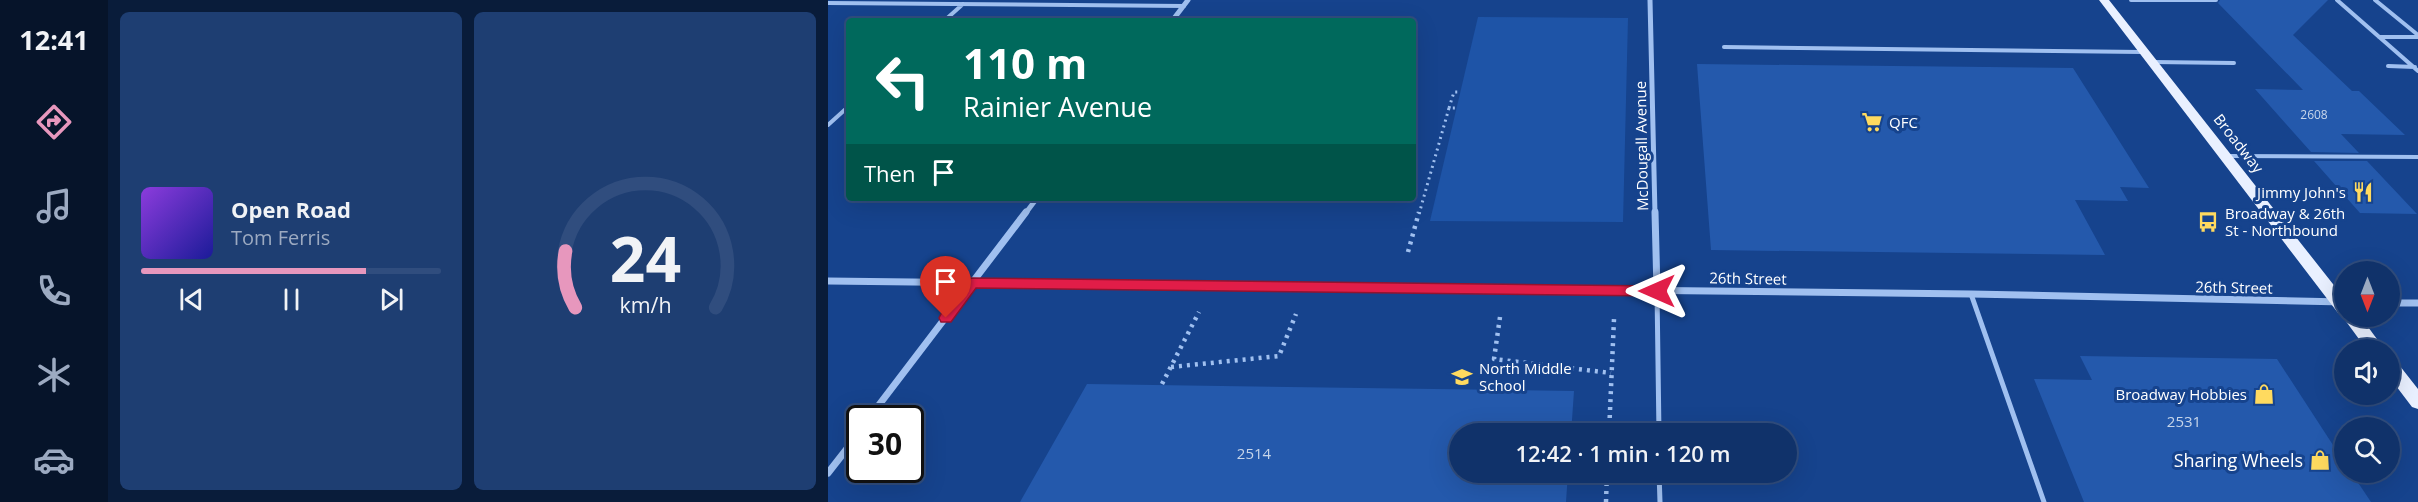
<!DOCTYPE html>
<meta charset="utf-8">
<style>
body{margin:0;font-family:"Open Sans",sans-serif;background:#1e3e72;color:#f1f3f6;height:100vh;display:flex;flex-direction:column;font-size:22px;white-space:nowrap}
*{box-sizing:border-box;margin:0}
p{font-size:20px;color:#9caac1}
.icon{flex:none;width:33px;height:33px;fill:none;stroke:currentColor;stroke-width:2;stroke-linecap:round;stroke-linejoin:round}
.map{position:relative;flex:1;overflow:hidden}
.sheet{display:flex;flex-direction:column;gap:12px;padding:12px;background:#091c3a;width:720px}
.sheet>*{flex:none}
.hud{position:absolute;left:18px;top:18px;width:570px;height:183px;border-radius:6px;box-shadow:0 6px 24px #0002,0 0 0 2px #304d7e;background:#00695c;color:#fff;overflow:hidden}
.needle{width:39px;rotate:180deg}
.tools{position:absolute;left:1506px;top:261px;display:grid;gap:12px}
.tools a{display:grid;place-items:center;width:66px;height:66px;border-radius:50%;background:#10326a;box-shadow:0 6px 24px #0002,0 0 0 2px #304d7e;font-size:30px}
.speed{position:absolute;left:18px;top:405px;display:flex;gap:12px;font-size:30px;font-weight:700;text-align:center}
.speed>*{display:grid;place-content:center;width:78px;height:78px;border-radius:50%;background:#10326a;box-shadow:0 6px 24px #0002,0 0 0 2px #304d7e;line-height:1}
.speed .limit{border:3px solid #111;border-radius:9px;background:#fff;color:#111}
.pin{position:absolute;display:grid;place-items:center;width:51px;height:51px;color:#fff;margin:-62px -26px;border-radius:50% 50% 50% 0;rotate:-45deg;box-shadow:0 0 6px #0007}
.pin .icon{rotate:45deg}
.me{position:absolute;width:66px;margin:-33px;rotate:270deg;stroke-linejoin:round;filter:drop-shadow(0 0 4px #0008)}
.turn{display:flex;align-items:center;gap:21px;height:126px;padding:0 18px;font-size:27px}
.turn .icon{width:78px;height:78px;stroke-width:2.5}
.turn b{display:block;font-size:42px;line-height:51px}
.then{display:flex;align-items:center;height:57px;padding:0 18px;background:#0003;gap:12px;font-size:22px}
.sheet .widget{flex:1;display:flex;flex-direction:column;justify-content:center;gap:9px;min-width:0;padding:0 21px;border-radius:9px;background:#1e3e72}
.sheet .dial{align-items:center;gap:0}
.dial svg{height:156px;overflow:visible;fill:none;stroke:#304d7e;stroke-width:7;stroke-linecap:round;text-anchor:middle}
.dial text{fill:#f1f3f6;stroke:none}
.song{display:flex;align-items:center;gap:18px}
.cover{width:72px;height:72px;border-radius:9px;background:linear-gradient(135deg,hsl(270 70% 55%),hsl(240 70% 35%))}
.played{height:6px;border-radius:3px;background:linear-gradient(90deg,#e797bd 75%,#304d7e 75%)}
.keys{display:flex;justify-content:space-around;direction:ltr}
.sheet .tiles{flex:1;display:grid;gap:12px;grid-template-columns:repeat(2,1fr)}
.trip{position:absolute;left:621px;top:423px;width:348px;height:60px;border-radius:30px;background:#10326a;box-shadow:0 6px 24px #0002,0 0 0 2px #304d7e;font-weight:600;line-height:60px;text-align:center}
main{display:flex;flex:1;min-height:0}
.tabs{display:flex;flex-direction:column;width:108px;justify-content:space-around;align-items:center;background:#06142a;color:#9caac1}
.tabs .icon{width:42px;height:42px}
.tabs .on{color:#e797bd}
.tabs b{font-size:27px;color:#f1f3f6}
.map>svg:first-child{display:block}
.green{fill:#1e54a7}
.building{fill:#2459ac}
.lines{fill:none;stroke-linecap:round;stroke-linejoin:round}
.path-far1{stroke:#a0c0f0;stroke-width:3;stroke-dasharray:2 4;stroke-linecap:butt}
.path{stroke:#a0c0f0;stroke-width:4.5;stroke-dasharray:3 5;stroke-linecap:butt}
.lane-far1{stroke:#a0c0f0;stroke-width:4}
.lane{stroke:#a0c0f0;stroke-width:5}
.street-far1{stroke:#a0c0f0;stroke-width:5}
.street{stroke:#a0c0f0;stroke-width:7}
.primary{fill:#e9f0ff;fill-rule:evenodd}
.route{fill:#e11d48;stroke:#92132f;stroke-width:1.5}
.labels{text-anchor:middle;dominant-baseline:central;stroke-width:6;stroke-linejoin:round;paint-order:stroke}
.number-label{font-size:12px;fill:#c8d6ea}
.poi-label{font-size:15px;fill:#fff;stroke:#16438d;text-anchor:start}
.street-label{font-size:15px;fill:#fff;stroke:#16438d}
.near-number-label{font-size:15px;fill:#c8d6ea}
.near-poi-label{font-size:18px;fill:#fff;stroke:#16438d;text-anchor:end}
</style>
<main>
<nav class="tabs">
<b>12:41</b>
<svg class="icon on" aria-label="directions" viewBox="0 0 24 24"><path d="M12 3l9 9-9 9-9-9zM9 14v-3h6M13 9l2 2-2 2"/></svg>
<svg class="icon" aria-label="music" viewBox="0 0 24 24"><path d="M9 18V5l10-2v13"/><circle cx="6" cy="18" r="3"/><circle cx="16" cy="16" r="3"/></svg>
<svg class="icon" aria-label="phone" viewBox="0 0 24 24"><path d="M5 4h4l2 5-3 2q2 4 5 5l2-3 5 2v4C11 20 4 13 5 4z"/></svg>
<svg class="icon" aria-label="climate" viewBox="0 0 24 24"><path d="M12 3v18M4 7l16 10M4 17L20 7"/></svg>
<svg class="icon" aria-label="car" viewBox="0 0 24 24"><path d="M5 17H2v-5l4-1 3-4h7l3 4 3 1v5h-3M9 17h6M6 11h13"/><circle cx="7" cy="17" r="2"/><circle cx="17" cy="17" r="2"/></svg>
</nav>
<section class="sheet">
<div class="tiles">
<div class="widget">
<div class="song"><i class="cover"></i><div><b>Open Road</b><p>Tom Ferris</p></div></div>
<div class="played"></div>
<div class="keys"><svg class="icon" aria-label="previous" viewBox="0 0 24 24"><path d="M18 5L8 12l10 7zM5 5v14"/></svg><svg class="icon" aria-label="pause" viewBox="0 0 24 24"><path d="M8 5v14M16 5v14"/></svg><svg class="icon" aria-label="next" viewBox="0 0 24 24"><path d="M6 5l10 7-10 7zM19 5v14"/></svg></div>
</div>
<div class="widget dial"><svg viewBox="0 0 100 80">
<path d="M14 69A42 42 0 1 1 86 69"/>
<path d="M14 69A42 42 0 0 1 9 40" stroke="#e797bd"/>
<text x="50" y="56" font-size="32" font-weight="700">24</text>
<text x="50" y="72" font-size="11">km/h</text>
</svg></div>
</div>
</section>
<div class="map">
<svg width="1590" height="502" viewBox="0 0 1590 502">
<rect width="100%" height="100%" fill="#16438d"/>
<path class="green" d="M650,17L800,18L795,222L602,221Z"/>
<path class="building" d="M1392,0H1500L1465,35L1524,91H1531L1577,135L1513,134L1531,153L1483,152L1427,89L1475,90L1390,3Z
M869,64L1245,68L1321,188L1292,187L1300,201L1247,200L1277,255L883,250Z
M1486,161H1539L1589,214L1532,213Z
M1252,356L1449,359L1516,462V472H1523L1543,502H1256L1206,379L1264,380Z
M259,384L746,391L743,434H632V472H740L738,502H192Z"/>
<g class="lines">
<path class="path-far1" d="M621,108L626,92H632
M591,214L621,108H628"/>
<path class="path" d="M580,252L591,212
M672,317L666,359L783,373
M343,367L451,356L468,314
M334,384L371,312
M781,434L786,319
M778,502L779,472"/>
<path class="lane-far1" d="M1303,0H1388
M1509,0L1590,71
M1547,0L1590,35
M0,3L356,6
M116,21L135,4
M1551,37H1590
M896,47L1314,52
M1325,62L1406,63
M1560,66L1587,67
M0,125L21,106
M1398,156L1590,157"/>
<path class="lane" d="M829,291L831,434
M1143,294L1216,502
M831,472L832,502"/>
<path class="street-far1" d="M822,0L827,214
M344,21L360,0
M197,214L209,198"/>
<path class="street" d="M827,212L829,291
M0,281L1143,294L1516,302
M1562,303H1590
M41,418L198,212
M0,473L32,432"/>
<path class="primary" d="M1271,0H1281L1516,298V316H1532L1557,350H1539L1517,320L1516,315L1510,313Z
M1562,359L1568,361L1590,389V409L1584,407L1562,378Z"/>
</g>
<path class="route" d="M144,278L829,286L836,291L829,296L148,288L123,322H113L111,318L113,314L139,280Z"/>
<defs>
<g id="supermarket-bare" transform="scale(1.62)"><path d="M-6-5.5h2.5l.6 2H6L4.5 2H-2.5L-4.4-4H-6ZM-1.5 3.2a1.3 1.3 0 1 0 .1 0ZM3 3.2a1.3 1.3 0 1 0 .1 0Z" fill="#ffda5f" stroke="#16438d" stroke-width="2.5" paint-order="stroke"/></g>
<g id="restaurant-bare" transform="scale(1.62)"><path d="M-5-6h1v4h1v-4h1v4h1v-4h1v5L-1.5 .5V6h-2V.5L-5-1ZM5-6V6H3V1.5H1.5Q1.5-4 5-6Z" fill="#ffda5f" stroke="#16438d" stroke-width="2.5" paint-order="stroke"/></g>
<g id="bus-bare" transform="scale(1.62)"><path d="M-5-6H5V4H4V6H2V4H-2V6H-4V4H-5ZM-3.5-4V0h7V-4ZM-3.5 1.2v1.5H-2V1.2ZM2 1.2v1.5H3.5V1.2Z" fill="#ffda5f" stroke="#16438d" stroke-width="2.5" paint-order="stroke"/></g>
<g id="school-bare" transform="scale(1.62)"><path d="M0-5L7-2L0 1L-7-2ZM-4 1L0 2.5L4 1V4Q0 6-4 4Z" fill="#ffda5f" stroke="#16438d" stroke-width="2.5" paint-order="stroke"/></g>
<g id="shop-bare" transform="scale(1.62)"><path d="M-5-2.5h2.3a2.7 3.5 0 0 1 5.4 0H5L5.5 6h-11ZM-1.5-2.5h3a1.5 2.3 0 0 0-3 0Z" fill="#ffda5f" stroke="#16438d" stroke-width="2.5" paint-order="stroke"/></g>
</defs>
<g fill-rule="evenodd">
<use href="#supermarket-bare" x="1044" y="122"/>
<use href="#restaurant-bare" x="1535" y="192"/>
<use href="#bus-bare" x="1380" y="222"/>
<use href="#school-bare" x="634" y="377"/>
<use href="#shop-bare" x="1436" y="394"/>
<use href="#shop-bare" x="1492" y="460"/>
</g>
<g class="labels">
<g class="number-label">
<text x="1486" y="114">2608</text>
</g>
<g class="poi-label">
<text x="1061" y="122">QFC</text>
<text x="1518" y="192" text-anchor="end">Jimmy John's</text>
<text x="1397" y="213">Broadway &amp; 26th<tspan x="1397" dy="17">St - Northbound</tspan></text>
<text x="651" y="368">North Middle<tspan x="651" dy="17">School</tspan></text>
<text x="1419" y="394" text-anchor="end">Broadway Hobbies</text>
</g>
<g class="street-label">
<text transform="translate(1411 143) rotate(52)">Broadway</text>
<text transform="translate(813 146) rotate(-91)">McDougall Avenue</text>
<text transform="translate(920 278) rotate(1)">26th Street</text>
<text transform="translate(1406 287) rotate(1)">26th Street</text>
</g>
<g class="near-number-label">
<text x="1356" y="421">2531</text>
<text x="426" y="453">2514</text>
</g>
<g class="near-poi-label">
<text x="1475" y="460">Sharing Wheels</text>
</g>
</g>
</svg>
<div class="tools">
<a><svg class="needle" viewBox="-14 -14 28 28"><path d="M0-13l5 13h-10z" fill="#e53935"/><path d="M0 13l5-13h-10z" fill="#9caac1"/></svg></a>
<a><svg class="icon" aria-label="sound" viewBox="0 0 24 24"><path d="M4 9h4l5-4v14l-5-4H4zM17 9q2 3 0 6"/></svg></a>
<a><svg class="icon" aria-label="search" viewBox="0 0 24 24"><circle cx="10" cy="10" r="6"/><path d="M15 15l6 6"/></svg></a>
</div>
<div class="speed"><div class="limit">30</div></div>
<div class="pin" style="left:118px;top:318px;background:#d93025"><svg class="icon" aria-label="arrive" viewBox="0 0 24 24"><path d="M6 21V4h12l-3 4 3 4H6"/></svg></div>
<svg class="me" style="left:829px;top:291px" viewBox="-20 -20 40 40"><path d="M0-17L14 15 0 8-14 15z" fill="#e11d48" stroke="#fff" stroke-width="4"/></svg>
<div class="trip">12:42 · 1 min · 120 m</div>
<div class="hud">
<div class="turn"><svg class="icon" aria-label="left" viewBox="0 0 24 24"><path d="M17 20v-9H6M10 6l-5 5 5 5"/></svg><div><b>110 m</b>Rainier Avenue</div></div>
<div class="then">Then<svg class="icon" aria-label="arrive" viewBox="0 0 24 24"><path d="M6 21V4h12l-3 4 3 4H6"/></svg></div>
</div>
</div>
</main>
